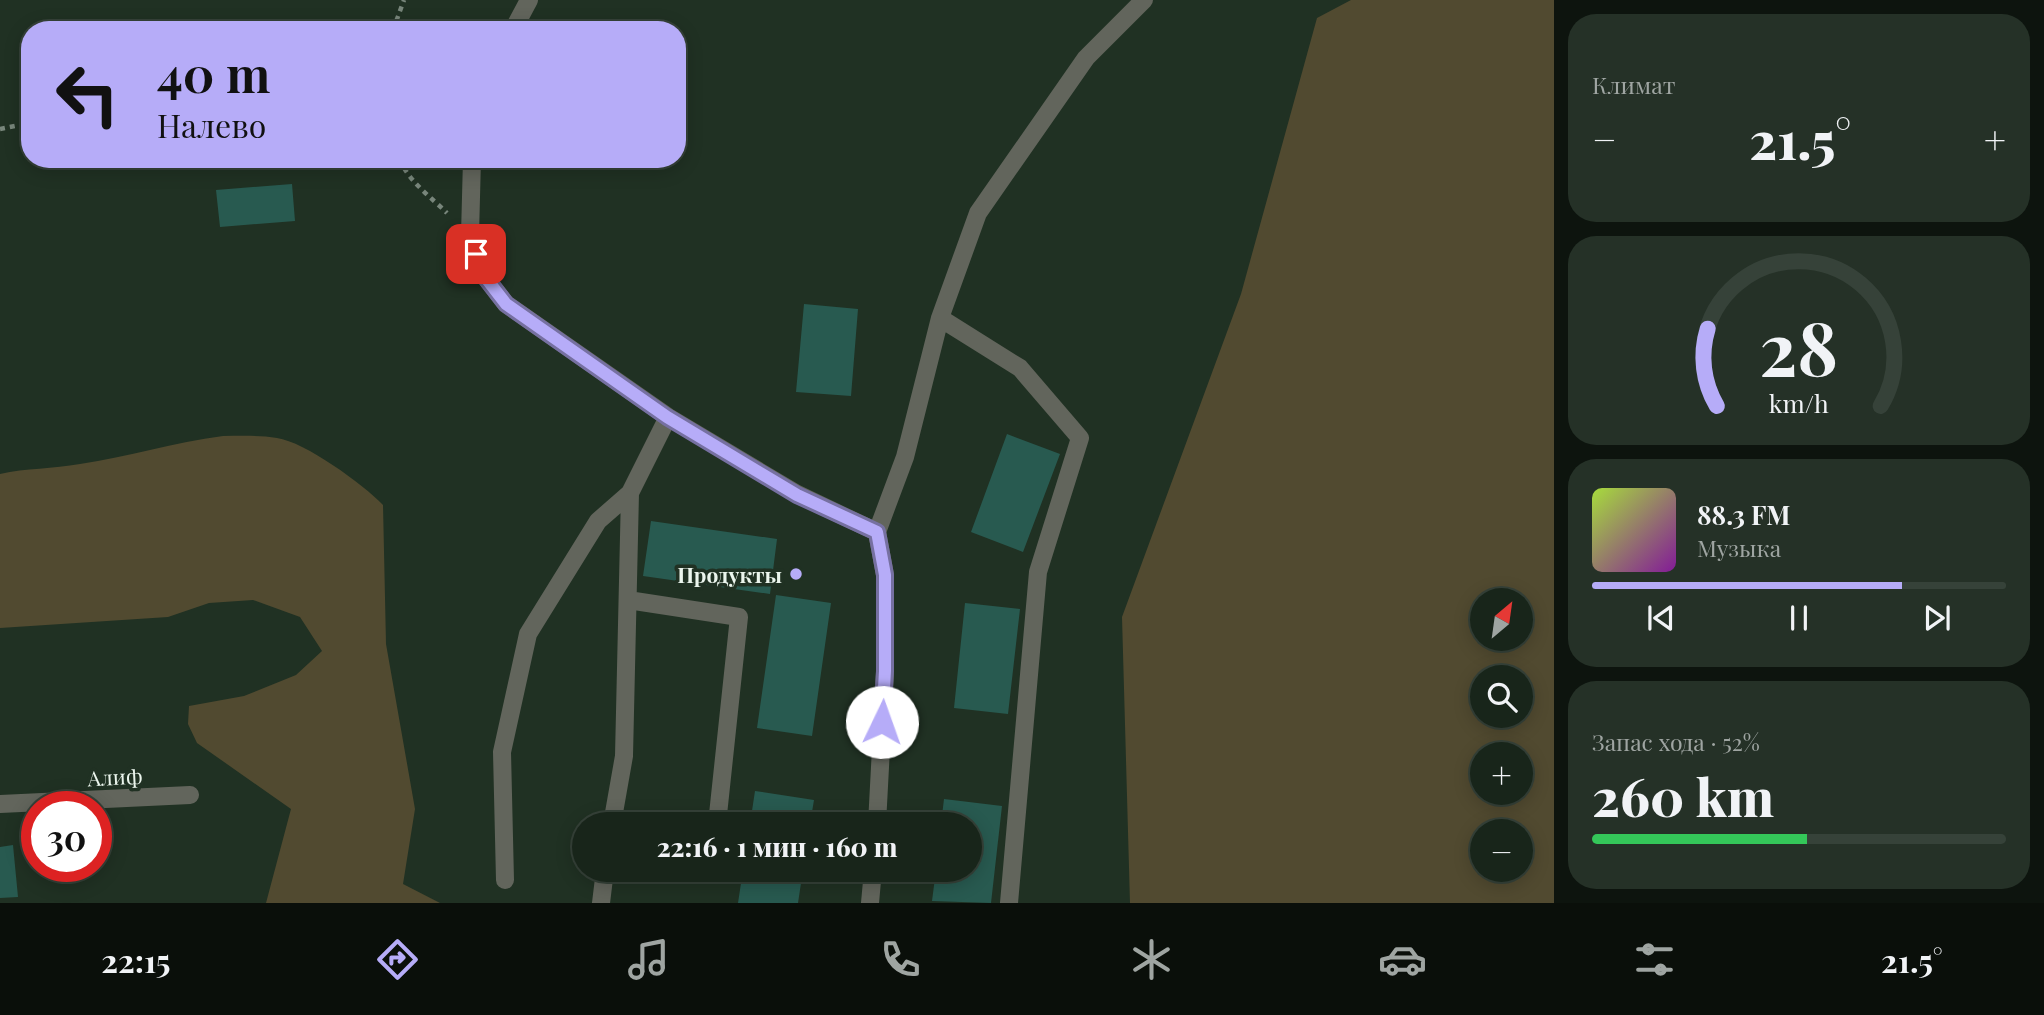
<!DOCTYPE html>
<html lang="ru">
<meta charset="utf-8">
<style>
body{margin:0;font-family:"Playfair Display",serif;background:#253127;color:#f1f3f6;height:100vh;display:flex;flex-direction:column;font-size:26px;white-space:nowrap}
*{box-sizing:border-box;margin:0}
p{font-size:23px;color:#9fa5a2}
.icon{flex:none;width:38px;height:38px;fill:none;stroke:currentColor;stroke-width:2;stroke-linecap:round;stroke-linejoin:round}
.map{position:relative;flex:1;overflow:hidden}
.details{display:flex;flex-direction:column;gap:14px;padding:14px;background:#0d140e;width:490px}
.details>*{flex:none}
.banner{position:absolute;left:21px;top:21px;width:665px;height:147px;border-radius:28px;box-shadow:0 4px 18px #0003,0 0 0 2px #364239;background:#b6acf8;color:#111;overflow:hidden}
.needle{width:46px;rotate:29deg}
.buttons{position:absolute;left:1470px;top:588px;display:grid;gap:14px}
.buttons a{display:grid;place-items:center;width:63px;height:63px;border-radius:50%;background:#18251a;box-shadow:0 4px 18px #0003,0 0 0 2px #364239;font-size:35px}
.speed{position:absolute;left:21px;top:791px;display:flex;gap:14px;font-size:35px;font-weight:700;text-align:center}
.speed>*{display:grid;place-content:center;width:91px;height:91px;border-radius:50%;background:#18251a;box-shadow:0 4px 18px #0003,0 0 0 2px #364239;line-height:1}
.speed .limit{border:10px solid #d22;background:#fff;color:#111}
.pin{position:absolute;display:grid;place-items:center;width:60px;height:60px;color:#fff;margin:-30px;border-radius:14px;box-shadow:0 4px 10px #0006}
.me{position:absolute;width:77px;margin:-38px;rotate:3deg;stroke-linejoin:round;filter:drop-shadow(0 0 5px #0008)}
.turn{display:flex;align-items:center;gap:24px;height:147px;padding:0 21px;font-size:32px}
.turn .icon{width:91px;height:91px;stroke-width:2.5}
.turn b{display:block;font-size:49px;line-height:60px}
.big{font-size:52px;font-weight:800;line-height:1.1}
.details .card{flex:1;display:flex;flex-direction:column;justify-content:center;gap:10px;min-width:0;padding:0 24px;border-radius:28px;background:#253127}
.details .dial{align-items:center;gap:0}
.dial svg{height:182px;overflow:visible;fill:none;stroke:#364239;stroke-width:7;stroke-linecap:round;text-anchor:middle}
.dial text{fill:#f1f3f6;stroke:none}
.song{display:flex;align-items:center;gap:21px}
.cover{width:84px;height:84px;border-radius:10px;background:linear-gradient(135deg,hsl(80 70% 55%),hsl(290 70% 35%))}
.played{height:7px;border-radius:4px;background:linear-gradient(90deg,#b6acf8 75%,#364239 75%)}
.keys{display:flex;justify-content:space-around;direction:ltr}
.heat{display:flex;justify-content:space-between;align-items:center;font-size:38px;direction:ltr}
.charge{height:10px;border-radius:5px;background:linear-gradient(90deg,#34c759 52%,#364239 0)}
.trip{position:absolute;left:572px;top:812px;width:410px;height:70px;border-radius:35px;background:#18251a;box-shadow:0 4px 18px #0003,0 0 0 2px #364239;font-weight:800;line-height:70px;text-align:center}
.menu{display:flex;height:112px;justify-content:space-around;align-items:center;background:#0a0f0a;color:#9fa5a2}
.menu .icon{width:49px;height:49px}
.menu .on{color:#b6acf8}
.menu b{font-size:32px;color:#f1f3f6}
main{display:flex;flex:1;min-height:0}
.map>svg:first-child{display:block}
.green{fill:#514a30;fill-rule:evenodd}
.building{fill:#285a50}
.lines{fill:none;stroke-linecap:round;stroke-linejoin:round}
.path{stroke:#78867b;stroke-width:4.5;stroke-dasharray:5 5;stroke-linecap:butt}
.minor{stroke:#62655c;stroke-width:18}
.route-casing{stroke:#7670a1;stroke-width:18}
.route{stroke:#b6acf8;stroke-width:12}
.poi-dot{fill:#b6acf8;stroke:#203123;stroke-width:2.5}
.labels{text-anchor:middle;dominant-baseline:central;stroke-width:7;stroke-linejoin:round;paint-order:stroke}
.poi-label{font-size:21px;font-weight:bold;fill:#ebf5ed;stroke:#203123;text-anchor:end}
.street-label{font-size:21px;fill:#ebf5ed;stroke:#203123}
</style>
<main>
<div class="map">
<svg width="1554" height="903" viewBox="0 0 1554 903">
<rect width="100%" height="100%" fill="#203123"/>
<path class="green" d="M1351,0H1554V903H1130L1122,617L1241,294L1317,18ZM1482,600H1521V639H1482ZM1482,677H1521V716H1482ZM1482,754H1521V793H1482ZM1482,831H1521V870H1482Z
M223,436C240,436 260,435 277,438C305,442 363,484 383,505L386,644L415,809L403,884L440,903H266L291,809L197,743L188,724L189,706L244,696L296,675L322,651L300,617L253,600L209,603L168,617L0,628V474C26,468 53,469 80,464C128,457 174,442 223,436Z"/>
<path class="building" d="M292,184L295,221L220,227L216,190Z
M804,304L858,309L851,396L796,392Z
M1007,434L1060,454L1023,552L971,532Z
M651,521L777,539L770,594L643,576Z
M776,595L831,603L812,736L757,728Z
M965,603L1020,609L1008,714L954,708Z
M755,791L814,800L810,824H750Z
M944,799L1002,806L991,903L932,901L936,870H970V824H941Z
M13,845L18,897L0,898V847Z
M743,870H803L798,903H738Z"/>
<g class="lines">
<path class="path" d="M393,30L404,0
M0,129L30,123
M400,159C407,180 432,198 447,213"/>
<path class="minor" d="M513,30L529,0
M472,159L470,235L482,273L506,304L668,417L797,494L877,532
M940,318L1020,368L1080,438L1038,572L1009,903
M877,532L905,457L940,318L978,213L1086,58L1144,0
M877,532L885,575V672L877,824
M628,600L739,617L717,824
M0,804L190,795
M612,824L624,756L630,493L668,417
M505,880L502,752L528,634L598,521L630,493
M601,903L605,870
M870,903L873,870"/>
</g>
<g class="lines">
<g class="route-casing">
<path id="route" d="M476,254L482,273L506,304L667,417L797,495L877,532L885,575V671L882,722"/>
</g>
<use href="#route" class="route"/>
</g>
<circle class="poi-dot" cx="796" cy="574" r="7"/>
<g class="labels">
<g class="poi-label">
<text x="782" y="574">Продукты</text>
</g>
<g class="street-label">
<text transform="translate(115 776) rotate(-3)">Алиф</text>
</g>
</g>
</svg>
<div class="buttons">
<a><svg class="needle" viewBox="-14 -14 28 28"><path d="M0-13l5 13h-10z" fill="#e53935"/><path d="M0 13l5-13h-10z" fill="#9fa5a2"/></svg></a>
<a><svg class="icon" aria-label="search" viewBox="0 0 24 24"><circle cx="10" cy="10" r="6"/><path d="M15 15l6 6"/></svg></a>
<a>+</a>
<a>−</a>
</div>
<div class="speed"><div class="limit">30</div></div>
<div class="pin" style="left:476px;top:254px;background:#d93025"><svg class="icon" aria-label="arrive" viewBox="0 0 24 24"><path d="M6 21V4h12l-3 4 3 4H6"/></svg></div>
<svg class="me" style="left:882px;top:722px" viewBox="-20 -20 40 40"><circle r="19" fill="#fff"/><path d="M0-13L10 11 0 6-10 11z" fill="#b6acf8"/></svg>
<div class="trip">22:16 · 1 мин · 160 m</div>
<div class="banner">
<div class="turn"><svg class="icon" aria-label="left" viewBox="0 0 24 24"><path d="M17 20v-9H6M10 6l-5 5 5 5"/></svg><div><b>40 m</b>Налево</div></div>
</div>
</div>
<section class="details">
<div class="card"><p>Климат</p>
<div class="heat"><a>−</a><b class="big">21.5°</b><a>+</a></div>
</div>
<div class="card dial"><svg viewBox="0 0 100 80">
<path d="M14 69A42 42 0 1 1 86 69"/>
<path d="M14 69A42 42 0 0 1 10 35" stroke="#b6acf8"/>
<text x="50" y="56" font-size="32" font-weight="700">28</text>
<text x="50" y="72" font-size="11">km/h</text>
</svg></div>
<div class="card">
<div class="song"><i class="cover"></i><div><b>88.3 FM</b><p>Музыка</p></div></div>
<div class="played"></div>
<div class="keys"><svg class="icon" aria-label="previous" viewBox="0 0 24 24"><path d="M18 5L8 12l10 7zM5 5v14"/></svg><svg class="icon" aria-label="pause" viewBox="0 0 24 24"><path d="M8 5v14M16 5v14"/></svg><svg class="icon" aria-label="next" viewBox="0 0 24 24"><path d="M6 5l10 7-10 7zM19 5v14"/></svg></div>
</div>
<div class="card"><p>Запас хода · 52%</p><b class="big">260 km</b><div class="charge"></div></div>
</section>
</main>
<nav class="menu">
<b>22:15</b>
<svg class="icon on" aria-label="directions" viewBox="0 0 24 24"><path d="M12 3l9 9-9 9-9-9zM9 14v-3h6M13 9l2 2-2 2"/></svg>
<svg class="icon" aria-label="music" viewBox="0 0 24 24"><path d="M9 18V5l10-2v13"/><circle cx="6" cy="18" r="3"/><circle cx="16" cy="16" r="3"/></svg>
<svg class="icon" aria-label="phone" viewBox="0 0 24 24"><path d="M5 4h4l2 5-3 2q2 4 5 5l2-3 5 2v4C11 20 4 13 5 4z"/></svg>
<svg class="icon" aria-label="climate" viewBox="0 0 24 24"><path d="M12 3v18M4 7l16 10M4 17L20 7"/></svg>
<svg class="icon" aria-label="car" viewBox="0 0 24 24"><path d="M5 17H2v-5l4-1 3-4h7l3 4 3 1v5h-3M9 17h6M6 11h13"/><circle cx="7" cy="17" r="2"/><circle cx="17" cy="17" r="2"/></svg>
<svg class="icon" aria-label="filters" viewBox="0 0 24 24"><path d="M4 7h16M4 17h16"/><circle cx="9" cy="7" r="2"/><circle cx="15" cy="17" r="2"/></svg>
<b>21.5°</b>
</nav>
